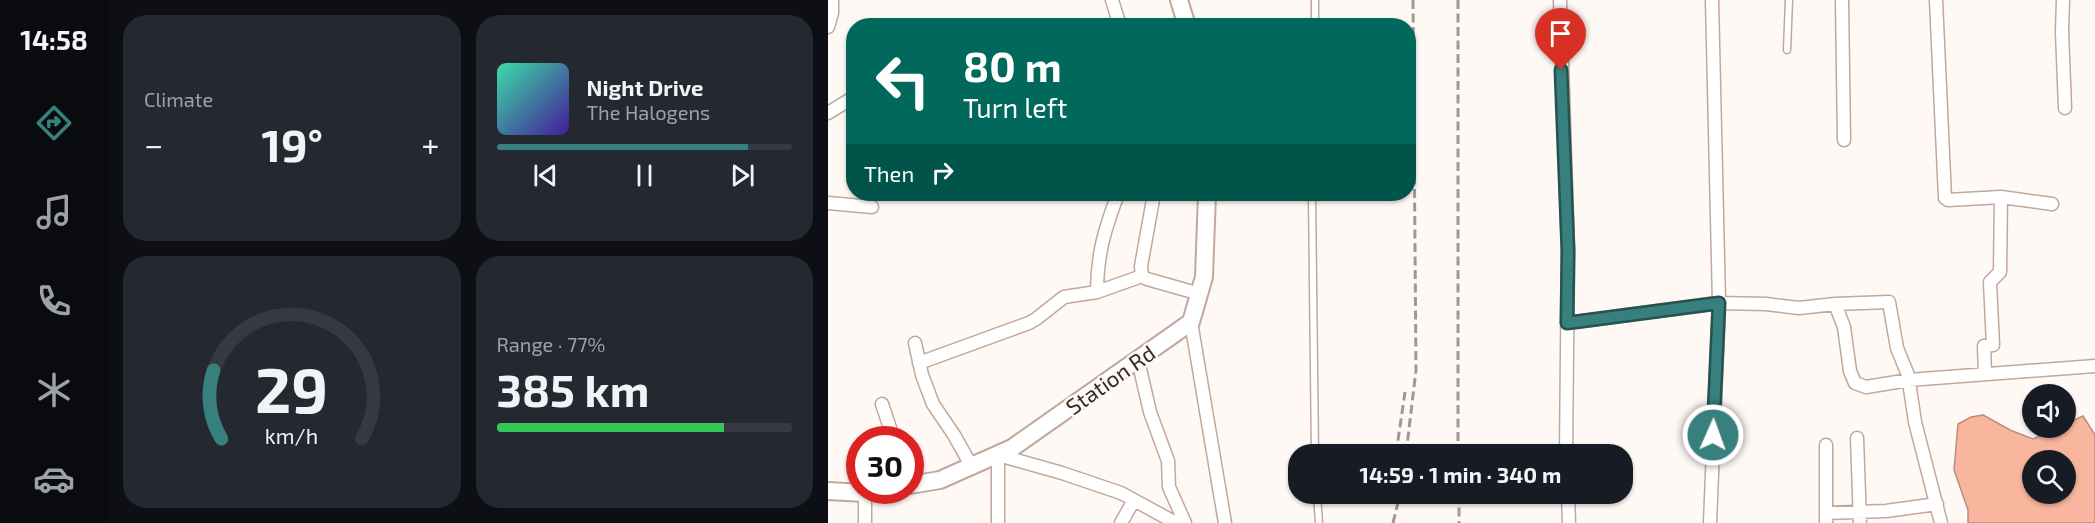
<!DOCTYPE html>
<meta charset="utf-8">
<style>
body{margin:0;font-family:"Exo 2",sans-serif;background:#242831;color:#f1f3f6;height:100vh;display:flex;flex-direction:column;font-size:22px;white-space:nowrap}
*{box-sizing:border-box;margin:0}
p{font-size:20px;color:#9ea1a6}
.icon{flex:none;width:33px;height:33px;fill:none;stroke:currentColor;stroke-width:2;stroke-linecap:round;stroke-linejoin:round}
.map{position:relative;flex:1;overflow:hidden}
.sheet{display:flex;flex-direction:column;gap:15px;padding:15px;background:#0d0f14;width:720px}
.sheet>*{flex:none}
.banner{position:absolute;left:18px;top:18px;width:570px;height:183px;border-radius:24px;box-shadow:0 2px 4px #0004;background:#00695c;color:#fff;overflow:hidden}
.tools{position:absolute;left:1194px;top:384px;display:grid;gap:12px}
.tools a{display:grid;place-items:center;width:54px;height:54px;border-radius:50%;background:#171b24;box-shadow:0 2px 4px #0004;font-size:30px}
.speed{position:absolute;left:18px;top:426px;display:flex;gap:12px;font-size:30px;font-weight:700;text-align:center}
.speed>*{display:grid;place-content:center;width:78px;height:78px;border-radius:50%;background:#171b24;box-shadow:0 2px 4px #0004;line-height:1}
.speed .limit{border:9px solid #d22;background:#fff;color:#111}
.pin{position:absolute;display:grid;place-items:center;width:51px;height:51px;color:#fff;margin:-62px -26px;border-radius:50% 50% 50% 0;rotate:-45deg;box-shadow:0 0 6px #0007}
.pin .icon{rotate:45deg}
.me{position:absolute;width:66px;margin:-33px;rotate:2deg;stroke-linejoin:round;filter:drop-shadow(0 0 4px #0008)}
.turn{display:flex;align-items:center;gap:21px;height:126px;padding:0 18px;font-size:27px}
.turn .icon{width:78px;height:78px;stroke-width:2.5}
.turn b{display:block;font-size:42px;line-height:51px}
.then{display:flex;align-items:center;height:57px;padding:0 18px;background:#0003;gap:12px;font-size:22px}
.big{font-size:45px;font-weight:700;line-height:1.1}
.sheet .card{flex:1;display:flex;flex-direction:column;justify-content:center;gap:9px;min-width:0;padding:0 21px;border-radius:24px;background:#242831}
.sheet .dial{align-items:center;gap:0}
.dial svg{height:156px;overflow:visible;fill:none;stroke:#363941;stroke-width:7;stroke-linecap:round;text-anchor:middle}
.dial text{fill:#f1f3f6;stroke:none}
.song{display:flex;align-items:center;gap:18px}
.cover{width:72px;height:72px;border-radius:9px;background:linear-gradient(135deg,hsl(160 70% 55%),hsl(260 70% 35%))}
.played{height:6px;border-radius:3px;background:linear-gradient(90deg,#38807d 85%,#363941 85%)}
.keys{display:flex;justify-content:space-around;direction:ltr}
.heat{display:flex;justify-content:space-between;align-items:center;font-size:33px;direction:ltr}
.charge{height:9px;border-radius:4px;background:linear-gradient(90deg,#34c759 77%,#363941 0)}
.sheet .tiles{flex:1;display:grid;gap:15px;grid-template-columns:repeat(2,1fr)}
.trip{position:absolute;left:460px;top:444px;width:345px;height:60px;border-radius:24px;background:#171b24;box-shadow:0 2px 4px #0004;font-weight:700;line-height:60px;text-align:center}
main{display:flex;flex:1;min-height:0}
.dock{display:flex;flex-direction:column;width:108px;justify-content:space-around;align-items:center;background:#090b0e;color:#9ea1a6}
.dock .icon{width:42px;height:42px}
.dock .active{color:#38807d}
.dock b{font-size:27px;color:#f1f3f6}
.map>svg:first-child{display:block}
.water{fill:#f9b69e;stroke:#be8c7a;stroke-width:1.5;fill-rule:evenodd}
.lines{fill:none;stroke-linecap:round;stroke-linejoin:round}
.lane-casing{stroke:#c2a79d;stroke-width:9}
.street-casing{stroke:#c2a79d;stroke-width:15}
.secondary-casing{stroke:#c2a79d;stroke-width:20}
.lane{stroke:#fff;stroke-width:6}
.street{stroke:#fff;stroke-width:12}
.secondary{stroke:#fff;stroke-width:16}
.rail{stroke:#a19895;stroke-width:3;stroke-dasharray:9 4.5;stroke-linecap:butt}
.route-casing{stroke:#245351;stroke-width:15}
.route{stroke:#38807d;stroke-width:10}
.labels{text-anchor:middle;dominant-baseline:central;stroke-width:5;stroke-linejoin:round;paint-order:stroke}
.street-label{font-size:22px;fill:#352a26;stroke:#fff9f6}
</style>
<main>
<nav class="dock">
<b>14:58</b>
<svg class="icon active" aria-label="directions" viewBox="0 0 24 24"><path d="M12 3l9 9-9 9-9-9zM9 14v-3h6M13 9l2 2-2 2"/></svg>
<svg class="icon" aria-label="music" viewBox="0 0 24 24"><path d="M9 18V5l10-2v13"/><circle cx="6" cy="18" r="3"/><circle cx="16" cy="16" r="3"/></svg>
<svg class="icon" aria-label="phone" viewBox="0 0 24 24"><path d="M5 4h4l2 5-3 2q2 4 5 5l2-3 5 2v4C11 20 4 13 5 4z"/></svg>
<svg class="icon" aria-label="climate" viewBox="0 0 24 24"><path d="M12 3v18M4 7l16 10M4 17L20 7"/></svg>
<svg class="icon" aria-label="car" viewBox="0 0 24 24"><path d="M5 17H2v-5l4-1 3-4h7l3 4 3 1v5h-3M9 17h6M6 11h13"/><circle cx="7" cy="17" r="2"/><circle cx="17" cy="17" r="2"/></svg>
</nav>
<section class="sheet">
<div class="tiles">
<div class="card"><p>Climate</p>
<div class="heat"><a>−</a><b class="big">19°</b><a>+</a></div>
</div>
<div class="card">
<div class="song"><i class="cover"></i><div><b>Night Drive</b><p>The Halogens</p></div></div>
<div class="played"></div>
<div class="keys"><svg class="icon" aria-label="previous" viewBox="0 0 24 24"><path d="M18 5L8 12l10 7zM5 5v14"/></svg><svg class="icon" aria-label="pause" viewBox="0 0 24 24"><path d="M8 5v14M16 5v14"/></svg><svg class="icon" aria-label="next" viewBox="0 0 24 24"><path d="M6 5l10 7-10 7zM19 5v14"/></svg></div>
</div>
<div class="card dial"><svg viewBox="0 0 100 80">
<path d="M14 69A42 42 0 1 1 86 69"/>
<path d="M14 69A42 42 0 0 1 10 34" stroke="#38807d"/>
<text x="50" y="56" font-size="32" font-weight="700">29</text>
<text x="50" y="72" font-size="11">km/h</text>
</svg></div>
<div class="card"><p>Range · 77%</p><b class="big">385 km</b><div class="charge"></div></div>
</div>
</section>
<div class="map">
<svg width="1267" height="523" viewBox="0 0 1267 523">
<rect width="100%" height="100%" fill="#fff9f6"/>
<path class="water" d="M1155,415L1182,430L1205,439L1230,428H1238V424L1255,416L1267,435V523H1140V510L1126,470L1130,424L1143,417ZM1204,460H1238V494H1204Z"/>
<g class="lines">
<g class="lane-casing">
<path id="lane" d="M487,26V0
M959,50L961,0
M484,194L487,454
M489,494L491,523"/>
</g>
<g class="street-casing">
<path id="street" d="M284,0L292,26
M732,0L740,251L738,454
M1014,0L1016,140
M1108,0L1117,198L1120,200L1173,197L1224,204
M1235,0L1234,32L1237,108
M0,27L4,13V0
M0,113L26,97
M326,194L313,266L314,276L319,279L372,294
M0,203L44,207
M269,292C269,254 277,228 290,194
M1007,304L1061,302L1069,348L1080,375L1087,422L1113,523
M363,322L397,523
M739,323L891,303L938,304L971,308L1007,304L1016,327L1022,371L1027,383L1038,387L1081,380L1267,366
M87,343L94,375L105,404L126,435L144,467
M310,360L322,412L340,461L341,487L357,523
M91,363L201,323L208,319L236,297L269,292L314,276
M1157,374L1156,346L1165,345L1162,282L1172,272L1173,197
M54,404L66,440
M1029,438L1032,523
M740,494L741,523
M998,513L1058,511L1109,504
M37,523V493
M170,523V455L234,473L293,493L348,523
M293,523L306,500
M882,523L891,303L884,0
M998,523V445"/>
</g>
<g class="secondary-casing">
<path id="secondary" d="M351,0L359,26
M82,485L112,480L184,448L363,322L376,277L379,194
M0,491L37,493L47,490"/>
</g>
<use href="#lane" class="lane"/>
<use href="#street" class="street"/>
<use href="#secondary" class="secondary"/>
<path class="rail" d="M630,0V454
M568,454L577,392
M578,454L588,370L585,0
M631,494V523
M565,523L572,494"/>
</g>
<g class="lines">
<g class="route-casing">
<path id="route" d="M733,70L740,251L739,323L891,303L885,435"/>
</g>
<use href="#route" class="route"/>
</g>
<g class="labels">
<g class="street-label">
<text transform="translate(282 379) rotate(-35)">Station Rd</text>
</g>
</g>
</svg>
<div class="tools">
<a><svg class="icon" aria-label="sound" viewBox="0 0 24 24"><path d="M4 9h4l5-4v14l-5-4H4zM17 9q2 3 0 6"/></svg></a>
<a><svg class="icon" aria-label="search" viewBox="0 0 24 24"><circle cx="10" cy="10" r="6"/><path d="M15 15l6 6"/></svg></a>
</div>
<div class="speed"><div class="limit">30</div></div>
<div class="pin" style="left:733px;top:70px;background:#d93025"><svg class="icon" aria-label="arrive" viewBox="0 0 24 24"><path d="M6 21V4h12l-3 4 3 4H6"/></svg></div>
<svg class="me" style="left:885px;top:435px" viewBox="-20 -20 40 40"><circle r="17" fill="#38807d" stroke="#fff" stroke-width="3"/><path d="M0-11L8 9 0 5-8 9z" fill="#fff"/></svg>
<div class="trip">14:59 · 1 min · 340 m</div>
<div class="banner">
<div class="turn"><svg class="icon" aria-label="left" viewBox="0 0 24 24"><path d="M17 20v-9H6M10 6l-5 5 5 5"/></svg><div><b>80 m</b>Turn left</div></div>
<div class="then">Then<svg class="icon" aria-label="right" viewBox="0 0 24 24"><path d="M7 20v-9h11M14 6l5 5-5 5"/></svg></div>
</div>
</div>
</main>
